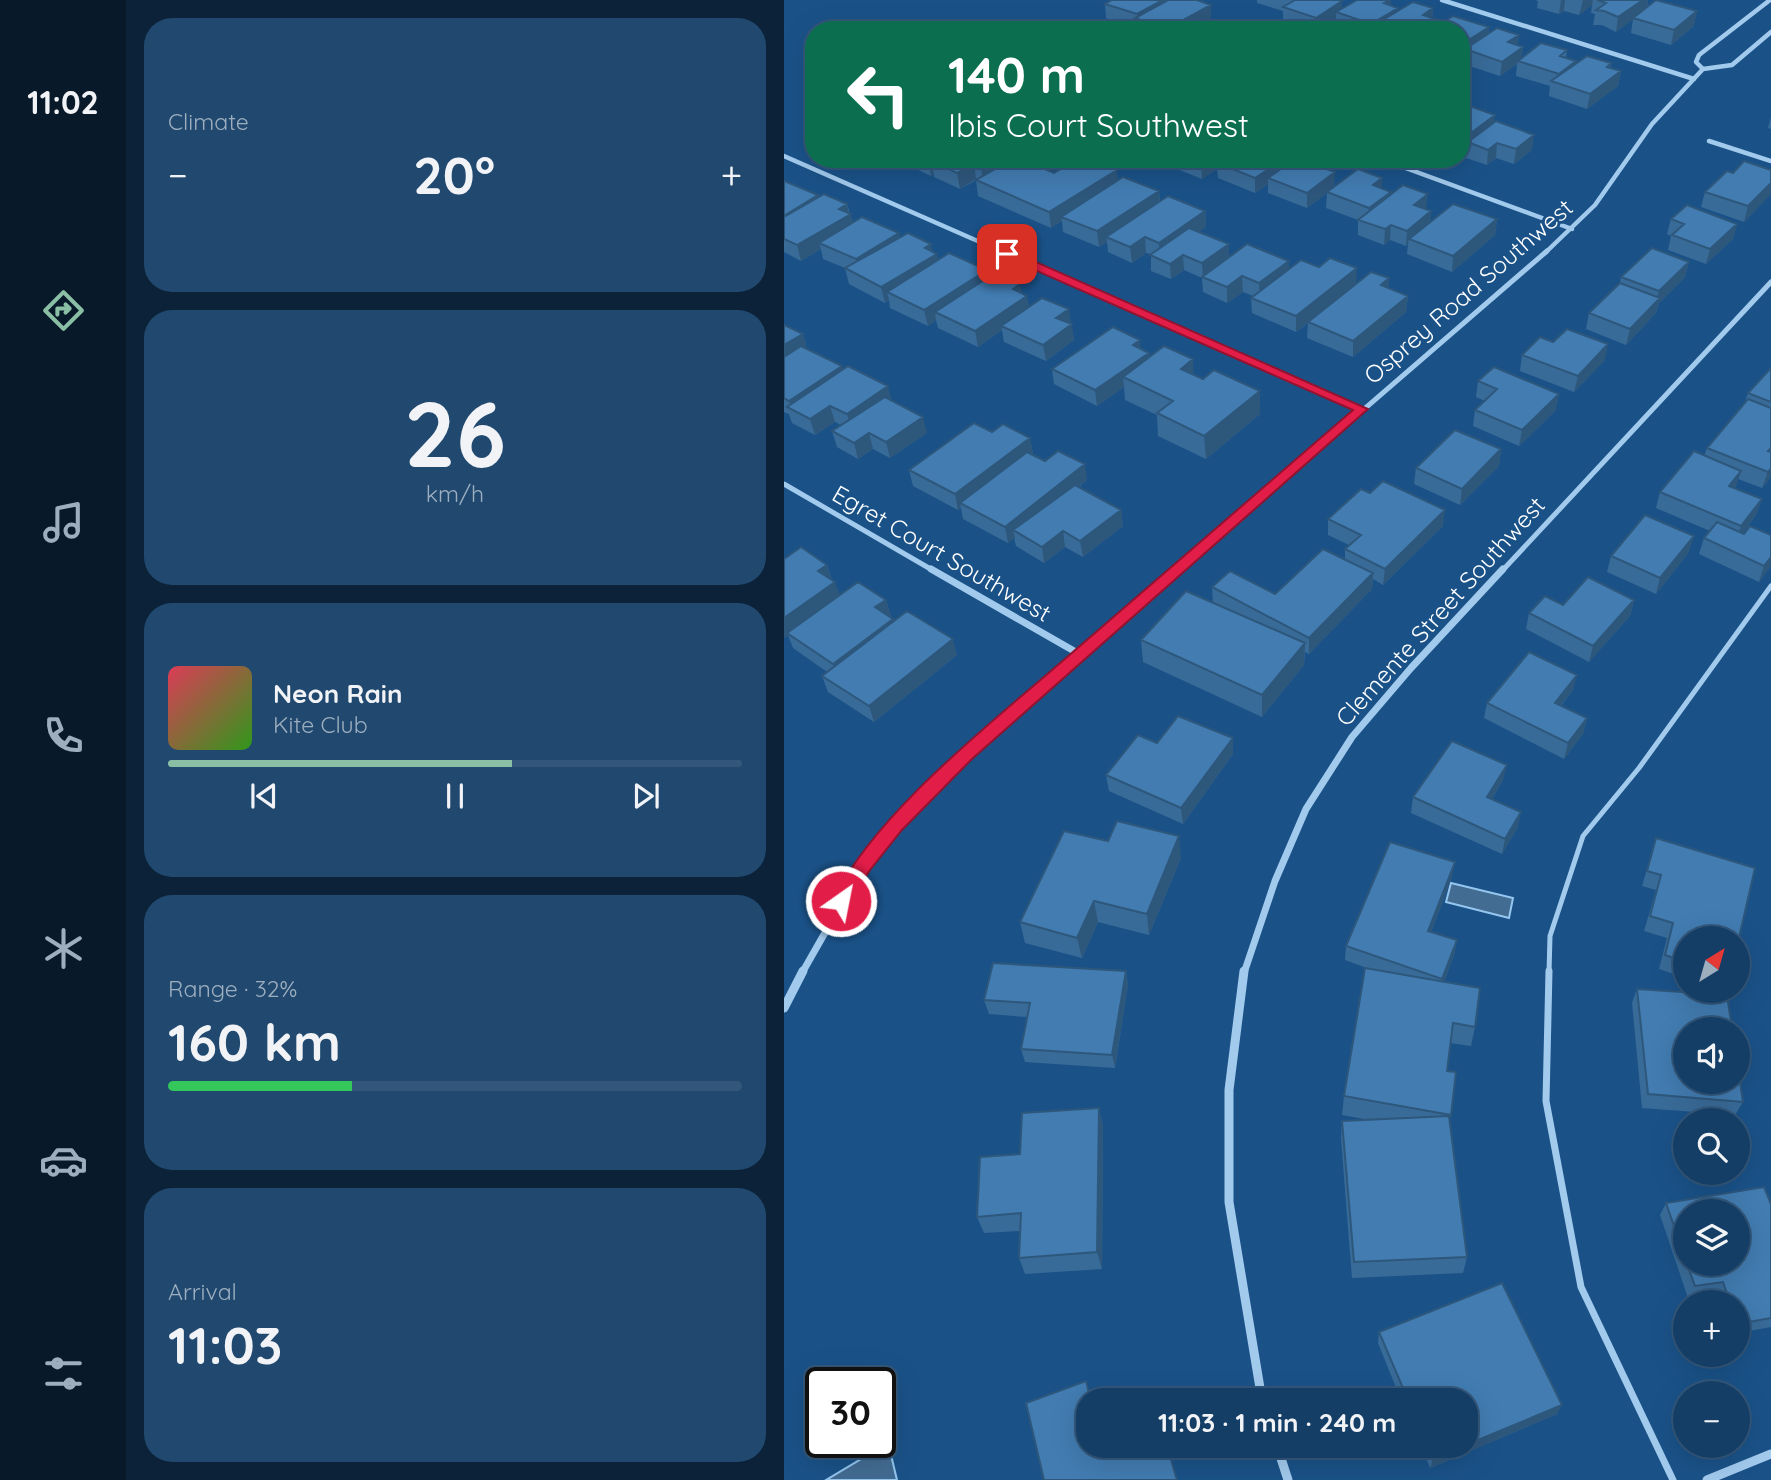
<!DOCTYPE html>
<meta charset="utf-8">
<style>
body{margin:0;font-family:Quicksand,sans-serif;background:#21496f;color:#f1f3f6;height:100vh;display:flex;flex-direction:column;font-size:26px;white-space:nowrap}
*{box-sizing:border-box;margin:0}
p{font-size:23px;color:#9daebf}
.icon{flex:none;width:38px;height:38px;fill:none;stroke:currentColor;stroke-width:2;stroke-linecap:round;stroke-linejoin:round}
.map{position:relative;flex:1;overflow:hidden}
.sheet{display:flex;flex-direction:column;gap:18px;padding:18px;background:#0b2238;width:658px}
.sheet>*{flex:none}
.banner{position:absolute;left:21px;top:21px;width:665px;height:147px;border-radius:28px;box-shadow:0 7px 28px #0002,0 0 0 2px #33577a;background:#0b6e4f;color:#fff;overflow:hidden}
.needle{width:46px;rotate:37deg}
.controls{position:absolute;left:889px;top:926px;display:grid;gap:14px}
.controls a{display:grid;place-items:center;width:77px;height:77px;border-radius:50%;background:#143e66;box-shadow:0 7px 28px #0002,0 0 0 2px #33577a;font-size:35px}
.speed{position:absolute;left:21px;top:1367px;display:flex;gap:14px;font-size:35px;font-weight:700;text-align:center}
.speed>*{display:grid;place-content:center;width:91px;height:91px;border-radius:50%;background:#143e66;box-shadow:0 7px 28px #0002,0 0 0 2px #33577a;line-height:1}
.speed .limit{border:4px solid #111;border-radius:10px;background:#fff;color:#111}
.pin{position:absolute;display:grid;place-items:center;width:60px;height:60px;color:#fff;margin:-30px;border-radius:14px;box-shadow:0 4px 10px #0006}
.me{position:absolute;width:77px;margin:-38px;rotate:33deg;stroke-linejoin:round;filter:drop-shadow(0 0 5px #0008)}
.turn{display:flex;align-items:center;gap:24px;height:147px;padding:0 28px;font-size:32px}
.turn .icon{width:91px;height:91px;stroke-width:2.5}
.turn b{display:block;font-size:49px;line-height:60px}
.big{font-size:52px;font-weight:700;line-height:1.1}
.sheet .tile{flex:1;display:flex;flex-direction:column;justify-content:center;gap:10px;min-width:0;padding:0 24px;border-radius:28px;background:#21496f}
.sheet .dial{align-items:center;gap:0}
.dial b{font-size:91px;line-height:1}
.song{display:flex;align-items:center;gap:21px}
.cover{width:84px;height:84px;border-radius:10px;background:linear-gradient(135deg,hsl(350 70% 55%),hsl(110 70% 35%))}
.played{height:7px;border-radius:4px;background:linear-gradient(90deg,#8abfa5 60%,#33577a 60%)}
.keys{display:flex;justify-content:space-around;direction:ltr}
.heat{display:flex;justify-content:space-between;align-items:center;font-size:38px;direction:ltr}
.charge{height:10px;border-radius:5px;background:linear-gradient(90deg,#34c759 32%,#33577a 0)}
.trip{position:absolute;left:292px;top:1388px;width:402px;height:70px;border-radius:28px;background:#143e66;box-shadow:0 7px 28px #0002,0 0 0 2px #33577a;font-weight:700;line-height:70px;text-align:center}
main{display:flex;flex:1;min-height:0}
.tab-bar{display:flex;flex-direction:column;width:126px;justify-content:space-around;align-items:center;background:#081929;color:#9daebf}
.tab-bar .icon{width:49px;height:49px}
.tab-bar .on{color:#8abfa5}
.tab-bar b{font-size:32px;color:#f1f3f6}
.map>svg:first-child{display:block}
.water{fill:#436c93;stroke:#95c6ef;stroke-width:2}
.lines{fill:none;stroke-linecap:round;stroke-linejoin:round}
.service-far1{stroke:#a2caed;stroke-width:5}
.service{stroke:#a2caed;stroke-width:7}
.minor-far3{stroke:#a2caed;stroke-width:4.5}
.minor-far2{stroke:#a2caed;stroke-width:5}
.minor-far1{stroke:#a2caed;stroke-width:7}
.minor{stroke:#a2caed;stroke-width:9}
.wall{fill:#396b98;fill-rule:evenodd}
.shaded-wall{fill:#2e577c}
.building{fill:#427cb1;stroke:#2e577c;stroke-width:2}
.route{fill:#e11d48;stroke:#92132f;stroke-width:2}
.labels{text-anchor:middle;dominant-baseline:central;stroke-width:6;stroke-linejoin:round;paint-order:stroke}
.street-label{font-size:24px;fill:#fff;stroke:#1a5288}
</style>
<main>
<nav class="tab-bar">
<b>11:02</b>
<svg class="icon on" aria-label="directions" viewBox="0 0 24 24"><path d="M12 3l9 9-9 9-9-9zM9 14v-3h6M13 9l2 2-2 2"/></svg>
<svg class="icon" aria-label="music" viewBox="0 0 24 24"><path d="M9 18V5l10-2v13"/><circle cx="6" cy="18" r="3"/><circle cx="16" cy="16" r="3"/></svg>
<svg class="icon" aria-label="phone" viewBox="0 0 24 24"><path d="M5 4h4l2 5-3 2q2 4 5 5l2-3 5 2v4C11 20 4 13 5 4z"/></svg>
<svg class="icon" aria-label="climate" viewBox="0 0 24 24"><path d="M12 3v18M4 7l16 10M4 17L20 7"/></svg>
<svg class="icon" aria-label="car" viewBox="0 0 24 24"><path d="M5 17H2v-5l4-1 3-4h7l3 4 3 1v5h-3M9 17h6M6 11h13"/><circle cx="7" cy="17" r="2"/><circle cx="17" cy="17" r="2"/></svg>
<svg class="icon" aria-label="filters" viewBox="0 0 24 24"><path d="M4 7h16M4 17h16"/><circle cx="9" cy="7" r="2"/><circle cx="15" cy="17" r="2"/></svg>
</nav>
<section class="sheet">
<div class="tile"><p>Climate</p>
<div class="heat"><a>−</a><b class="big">20°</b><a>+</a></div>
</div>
<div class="tile dial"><b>26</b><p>km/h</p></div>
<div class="tile">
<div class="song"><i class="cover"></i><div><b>Neon Rain</b><p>Kite Club</p></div></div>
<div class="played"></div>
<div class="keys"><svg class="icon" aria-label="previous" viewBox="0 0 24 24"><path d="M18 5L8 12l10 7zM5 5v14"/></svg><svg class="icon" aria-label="pause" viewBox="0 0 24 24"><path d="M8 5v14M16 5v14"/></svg><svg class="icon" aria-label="next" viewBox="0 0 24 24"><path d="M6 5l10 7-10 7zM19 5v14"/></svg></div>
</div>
<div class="tile"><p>Range · 32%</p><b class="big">160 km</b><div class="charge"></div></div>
<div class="tile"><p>Arrival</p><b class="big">11:03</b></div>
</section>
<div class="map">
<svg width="987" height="1480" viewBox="0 0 987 1480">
<rect width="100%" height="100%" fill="#1a5288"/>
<path class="water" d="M667,883L729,898L725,918L662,902Z
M98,1451L107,1455L113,1480H42L84,1455Z"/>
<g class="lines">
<path class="service-far1" d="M765,973L766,936L799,836L855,768L987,586"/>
<path class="service" d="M765,971L762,1101L797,1287L889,1480"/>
<path class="minor-far3" d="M658,0L910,79
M919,69L912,62L915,55L986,0
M925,141L987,161
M0,156L221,253
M597,159L788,229
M761,253L811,205L868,124L919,69L948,65L987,32"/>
<path class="minor-far2" d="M217,251L578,409
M0,484L150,571
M393,571L763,251
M718,571L987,282"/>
<path class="minor-far1" d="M147,569L297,655
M18,973L79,866L128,808L182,754L395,569
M460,973L491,881L522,809L568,737L627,668L719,569"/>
<path class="minor" d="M460,971L445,1090V1202L478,1400
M0,1008L19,971
M493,1446L504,1480
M923,1480L987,1454"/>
</g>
<path class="wall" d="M473,0H556L558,8L573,0H607V6L613,12L649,8L648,18L654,20V25L705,27L704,34L735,35L733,45L739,47L737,58L783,50L782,58L792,61L791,64L827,63L826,68L837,71L834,86L803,109L765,96L766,86L732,76L733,64L716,76L679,64L680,57L677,59V30H562L552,26V19L535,30H525L499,21V11L473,3Z
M751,0H864L863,8L910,26L887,45L847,33L849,19L832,32L818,25H809L811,14L807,13L808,5L795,15L780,11L775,14L753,8L754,1Z
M321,4L427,5V19L421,23L442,30H351V28L322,18Z
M677,103L710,123L748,150L730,164L712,158L703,165L682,158L683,147L677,145Z
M987,117V129L984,128Z
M123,159H236L270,173L334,180L375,191L376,201L421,211L422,227L414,232L445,257L505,261V269L572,284L605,278L604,288L624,296L622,312L569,357L523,338L524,323L512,332L468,313L467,298L469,296L459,292L443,303L419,292L418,278L400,270L387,279L367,271V254L362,253L348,263L324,252L323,242L315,247L279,232L278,221L267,228L194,196L192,180H193L176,189L150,177V174L147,176L128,167L127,161Z
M382,159H548V171L550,187L598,188L607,192V194L647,211L646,221L713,219L711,235L668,272L623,254L624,244L622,246L606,240L600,245L574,235V220L542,208L543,193L523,208L484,193V184L471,193L434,178L433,169L418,179L383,165Z
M987,170V194L960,222L917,207L921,192L949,173Z
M0,181L34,195L35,197L63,204L69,223L116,237L149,252L154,260L203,270L205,278L236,284L237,293L245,307L287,324L290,340L262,361L220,342L218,330L194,347L154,328L152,320L144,326L106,308L105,300L101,303L65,284L61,268L39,259L37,249L17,261L0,252Z
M887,219L953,224L949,239L922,264L884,250L887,236L883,234Z
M905,262L901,277L875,303L872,313L842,345L802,329L805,313L836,283L837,277Z
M0,325L19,334L23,349L58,369L108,400L143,433L106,458L89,449L74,459L53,447L48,431L57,425L51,422L31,435L8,423L5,414L0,412Z
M357,348L365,353V357L410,375L476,414L422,459L374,436L373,415L341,400L340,387L313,406L270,384L268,369Z
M738,355L821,360L790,392L736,371Z
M987,368V477L978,488L954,479L951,488L978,499L972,515L959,533L987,566L975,582L915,554L920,538L926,531L872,508L876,492L920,456L923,448L961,402L964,393Z
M694,381L772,410L735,446L689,426L691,410L701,401L692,397Z
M208,432L246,438L249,454H248L303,480L295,487L337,510L339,526L299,557L281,547L260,563L232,546L230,538L224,543L179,519L177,508L174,510L129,486L125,470Z
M717,449L715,466L676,505L630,484L632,468Z
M544,519L659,526L599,585L589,579L588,589L525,654L521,652L520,665L478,717L359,662L357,640L429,603L428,587L491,594L561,559V549L565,545L544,535Z
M905,552L872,594L823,572L827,556Z
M43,565L48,580L56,595L102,600L107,616L105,617L109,619V621L173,655L90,722L44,692L38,676L43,672L9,648L4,635L0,638Z
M850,600L846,616L805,662L742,629L745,613L779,605Z
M789,690L777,706L803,718L799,734L780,759L700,718L703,703Z
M373,743L449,754L399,824L325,791L322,775Z
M719,780L708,799L734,827L718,854L627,813L629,797Z
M872,838L901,938V978L875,969L883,938L860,931L872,890L858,886Z
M397,858L365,935L314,922L298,958L241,943L236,922Z
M668,877L647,932L673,940L670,955L660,982L691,1027L687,1046L666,1043L663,1071L667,1115L665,1121L683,1257L679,1273L568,1278L557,1139L558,1121L586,1120L558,1115L560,1096L588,970L561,960L562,946Z
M342,971L344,985L331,1068L241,1062L237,1049L243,1017L205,1014L200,1000Z
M853,989L959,1102L951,1115L858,1108L848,1003Z
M315,1108L319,1126L318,1269L241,1274L235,1258L236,1231L200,1233L193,1217L236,1154Z
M882,1203L987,1204V1327L954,1333V1302H934L931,1293L904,1298L876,1215ZM901,1211L954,1264H901Z
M595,1332L773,1414L646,1468L637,1446H682V1400H617L594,1343Z"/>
<path class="shaded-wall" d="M379,0H385L354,19L353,14Z
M606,0H607V12L614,8L613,22L592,24V30H586L587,24L600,3Z
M777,0H781L780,11L775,14Z
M799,0H809L808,5L795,15Z
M859,0H864L862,10L832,32L834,17Z
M558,1V14L552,12V19L535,30H532V18Z
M427,5V19L408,30H383Z
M649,8L648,23L639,15Z
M913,11L910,26L887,45L890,30Z
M654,20L653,30H637Z
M705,27L704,42L681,49L680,57L677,59V45Z
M735,35L733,50L724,42Z
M739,47L737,62L734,61L733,64L716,76L718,62Z
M792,61L789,75L774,83L775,74Z
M837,71L834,86L803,109L806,94Z
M711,115L709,130L686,143L687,133Z
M750,135L748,150L730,164L732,149Z
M713,143L712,158L703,165L704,150Z
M147,159H178L147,161L150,174L147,176L144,160Z
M212,159H231L199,183L197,167Z
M425,159H450L433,163V169L418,179L417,164Z
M500,159H516L484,178V184L471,193V178Z
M547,159H548V174L536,167Z
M190,164L192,179L176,189L173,173Z
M333,170L334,186L277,217L278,221L267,228L265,212Z
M551,172L550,188L523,208V193Z
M598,178V194L589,185Z
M987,183V194L960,222L964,206Z
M375,191L376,206L322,237L323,242L315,247L313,231Z
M607,192L606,207L584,223L585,208Z
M644,194L642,209L630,205Z
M63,204L65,215L67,214L71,230L35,243L37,249L17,261L13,245L55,209Z
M421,211L422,227L376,259L375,243Z
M647,211L646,227L625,239L624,244L622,246L623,231Z
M713,219L711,235L668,272L669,256Z
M953,224L949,239L922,264L926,249Z
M607,225L606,240L600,245L601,229Z
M115,233L118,248L76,275L72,259Z
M361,237L362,253L348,263L346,247Z
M147,244L149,257L153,254L156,270L103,292L105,300L101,303L97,287L141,248Z
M445,244V260L419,278L418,263Z
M399,255L400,270L387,279L386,264Z
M505,261V277L476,299L475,283Z
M905,262L901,277L875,303L872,313L842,345L846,329L872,302L875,291Z
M573,268L572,284L512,332V316Z
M203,270L206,285L151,312L152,320L144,326L140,310Z
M458,276L459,292L443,303V287Z
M605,278L604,294L597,285Z
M236,284L238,299L243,296L246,311L217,326L218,330L194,347L191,331L229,289Z
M624,296L622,312L569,357V341Z
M285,309L287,325L272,318Z
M288,324L290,340L262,361L259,345Z
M19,334L23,350L0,364V345Z
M356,340L357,356L349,345Z
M824,344L821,360L790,392L794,376Z
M365,353L366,368L339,377L340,387L313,406L311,390Z
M409,359L410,382L397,369Z
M58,366L62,382L7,409L5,401Z
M104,386L108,402L68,430L63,414Z
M476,391V414L422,459L420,436Z
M775,394L772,410L735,446L738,430Z
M46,406L51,422L31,435L26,419Z
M139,417L143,433L106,458L102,442Z
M85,433L89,449L74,459L70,443Z
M246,438L249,454L180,505L176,503L177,508L174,510L171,494Z
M717,449L715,466L676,505L678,489Z
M301,464L303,480L236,534L229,530L231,538L224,543L221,527Z
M987,468V477L978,488L984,472Z
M957,471L952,487L940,502L945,486Z
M978,499L972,515L952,542L957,526Z
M337,510L339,526L299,557L296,541Z
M661,510L659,526L599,585L601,569Z
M279,531L281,547L260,563L258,547Z
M910,536L905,552L872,594L876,578Z
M987,557V566L975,582L980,566Z
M43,565L48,581L34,571Z
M589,573L588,589L525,654V638Z
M51,582L57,598L3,633L4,635L0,638V618Z
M102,600L107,616L96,623L91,607Z
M850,600L846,616L805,662L809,646Z
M109,619L113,635L54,679L49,664Z
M169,639L173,655L90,722L85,706Z
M521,643L520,665L478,717V695Z
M793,675L789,690L767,718L771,703Z
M803,718L799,734L780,759L784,743Z
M449,738V754L399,824L397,808Z
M723,765L719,780L700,812L703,797Z
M737,812L734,827L718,854L721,839Z
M395,836L397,858L365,935L363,914Z
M671,862L668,877L642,945L644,931Z
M310,901L314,922L298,958L293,938Z
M673,940L670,955L656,993L658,979Z
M342,971L344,985L331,1068L328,1055Z
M315,1108L319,1126L318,1269L313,1252Z
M778,1405L773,1414L646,1468L649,1460Z"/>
<path class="building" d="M328,0H379L353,14L321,4Z
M384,0H413L427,5L383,29L351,18Z
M511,0H555L558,1L532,18L499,7Z
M573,0H606L600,3L614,8L587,24L552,12Z
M813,0H859L834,17L820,11L812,10L822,3Z
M872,0L913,11L890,30L849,18Z
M629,2L649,8L639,15L654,20L637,30H609L592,24Z
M669,16L705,27L677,45V30H647Z
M410,19L442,30H390Z
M461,27L469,30H456Z
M713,28L735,35L724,42L739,47L718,62L681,49Z
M757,43L783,50L776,56L792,61L775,74L734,61Z
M803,56L827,63L823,67L837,71L806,94L767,81Z
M677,103L711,115L687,133L677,129Z
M712,121L750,135L732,149L713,143L704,150L684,142Z
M151,159H212L197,167L190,164L173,173L147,161Z
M229,159H236L270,173L294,159H305L333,170L265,212L192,180Z
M406,159H425L417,164Z
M438,159H500L471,178L433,163Z
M511,159H547L536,167L551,172L523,193L484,178Z
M960,161L987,170V183L964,206L921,192L943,171L949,173Z
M574,169L598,178L589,185L607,192L585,208L543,192Z
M339,177L375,191L313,231L277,217Z
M0,181L34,195L0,216Z
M619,185L644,194L630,205L647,211L623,231L607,225L601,229L574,220Z
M40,194L63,204L55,209L67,214L13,245L0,239V217Z
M384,196L421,211L375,243L361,237L346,247L322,237Z
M669,204L713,219L669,256L625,239Z
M903,205L953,224L926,249L888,235L900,224L887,219Z
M78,217L115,233L72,259L35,243Z
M405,228L445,244L418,263L399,255L386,264L366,255Z
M124,233L147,244L141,248L153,254L97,287L61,268Z
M463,244L505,261L475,283L458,276L443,287L418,277Z
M868,248L905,262L875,291L837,277Z
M165,253L203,270L140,310L103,292Z
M546,258L573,268L512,316L467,298L517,260L535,267Z
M587,272L605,278L597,285L624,296L569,341L524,322Z
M211,273L236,284L229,289L243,296L191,331L151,312Z
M836,283L876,298L846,329L805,313Z
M258,298L285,309L272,318L288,324L259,345L217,326Z
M0,325L19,334L0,345Z
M329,327L356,340L349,345L365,353L311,390L268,369Z
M783,329L824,344L794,376L738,355L756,337L769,342Z
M17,346L58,366L5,401L0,398V357Z
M380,346L409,359L397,369L419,379L430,370L476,391L420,436L373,413L389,401L339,377Z
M64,366L104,386L63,414L46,406L26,419L3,407Z
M710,367L775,394L738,430L691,410L713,389L694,381Z
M987,368V402L964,393Z
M101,397L139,417L102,442L85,433L70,443L48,431Z
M964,399L987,408V448L984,451L987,452V468L984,472L923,448Z
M190,423L208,432L219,424L246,438L171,494L125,470Z
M671,430L717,449L678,489L632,468Z
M274,451L301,464L221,527L176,503L243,452L261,461Z
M910,451L957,471L945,486L978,499L957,526L876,492Z
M599,481L661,510L601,569L561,549L577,535L544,519L577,489L586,493Z
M291,485L337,510L296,541L279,531L258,547L229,530Z
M861,515L910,536L876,578L827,556Z
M933,522L960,534L966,526L987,535V557L980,566L920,538Z
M17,547L43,565L34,571L51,582L0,618V559Z
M539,549L589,573L525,638L428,587L446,571L491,594Z
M804,577L850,600L809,646L745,613L761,596L779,605Z
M74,582L102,600L91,607L109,619L49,664L3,633Z
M402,591L521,643L478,695L357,640Z
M123,611L169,639L85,706L38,676Z
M745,652L793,675L771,703L803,718L784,743L703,703Z
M394,716L449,738L397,808L322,775L354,735L373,743Z
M668,741L723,765L703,797L737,812L721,839L629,797Z
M333,821L395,836L363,914L310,901L293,938L236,922L280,831L324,841Z
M872,838L971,868L954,942V938H901V962L881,955L889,923L866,916L877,875L863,871Z
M606,842L671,862L644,931L673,940L658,979L562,946Z
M209,963L342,971L328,1055L237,1049L246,1003L200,1000Z
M581,968L696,988L691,1027L669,1023L663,1071L672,1072L667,1115L560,1096Z
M853,989L943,995L948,1029H901V1082H954V1068L959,1102L864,1094Z
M315,1108L313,1252L235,1258L237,1213L193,1217L196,1157L236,1154L238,1113Z
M665,1116L683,1257L570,1262L558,1121Z
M980,1187L987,1204V1318L954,1324V1302H946L939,1282L911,1286L903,1264H954V1211H901V1258L882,1203Z
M718,1283L778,1405L682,1445V1400H624L595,1332Z
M302,1381L307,1400H304V1446H383L393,1480H260L242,1403Z
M643,1446H682L649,1460Z"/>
<path class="route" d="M219,251H227L584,409L188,759L118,830L86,870L63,906L57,908L50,906L48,901C91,814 202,727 275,664C373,579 471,495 569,410L219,256Z"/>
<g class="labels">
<g class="street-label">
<text transform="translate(684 291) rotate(-41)">Osprey Road Southwest</text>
<text transform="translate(158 553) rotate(30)">Egret Court Southwest</text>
<text transform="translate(656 611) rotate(-48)">Clemente Street Southwest</text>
</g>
</g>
</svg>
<div class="controls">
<a><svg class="needle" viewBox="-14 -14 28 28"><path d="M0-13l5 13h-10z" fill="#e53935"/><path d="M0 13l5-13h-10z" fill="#9daebf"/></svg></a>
<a><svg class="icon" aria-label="sound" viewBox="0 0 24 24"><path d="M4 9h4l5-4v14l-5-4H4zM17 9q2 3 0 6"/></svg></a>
<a><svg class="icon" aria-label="search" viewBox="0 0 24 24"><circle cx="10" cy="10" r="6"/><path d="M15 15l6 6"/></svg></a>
<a><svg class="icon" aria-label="layers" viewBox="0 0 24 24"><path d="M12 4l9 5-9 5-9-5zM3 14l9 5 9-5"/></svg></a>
<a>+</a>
<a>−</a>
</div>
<div class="speed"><div class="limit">30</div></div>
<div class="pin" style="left:223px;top:254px;background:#d93025"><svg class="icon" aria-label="arrive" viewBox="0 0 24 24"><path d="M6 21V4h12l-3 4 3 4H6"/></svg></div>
<svg class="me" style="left:57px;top:901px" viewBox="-20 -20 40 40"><circle r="17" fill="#e11d48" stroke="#fff" stroke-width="3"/><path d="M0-11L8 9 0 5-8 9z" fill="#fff"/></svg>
<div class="trip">11:03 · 1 min · 240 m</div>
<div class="banner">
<div class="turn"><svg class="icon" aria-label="left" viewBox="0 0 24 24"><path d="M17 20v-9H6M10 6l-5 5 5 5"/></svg><div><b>140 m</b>Ibis Court Southwest</div></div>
</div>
</div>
</main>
